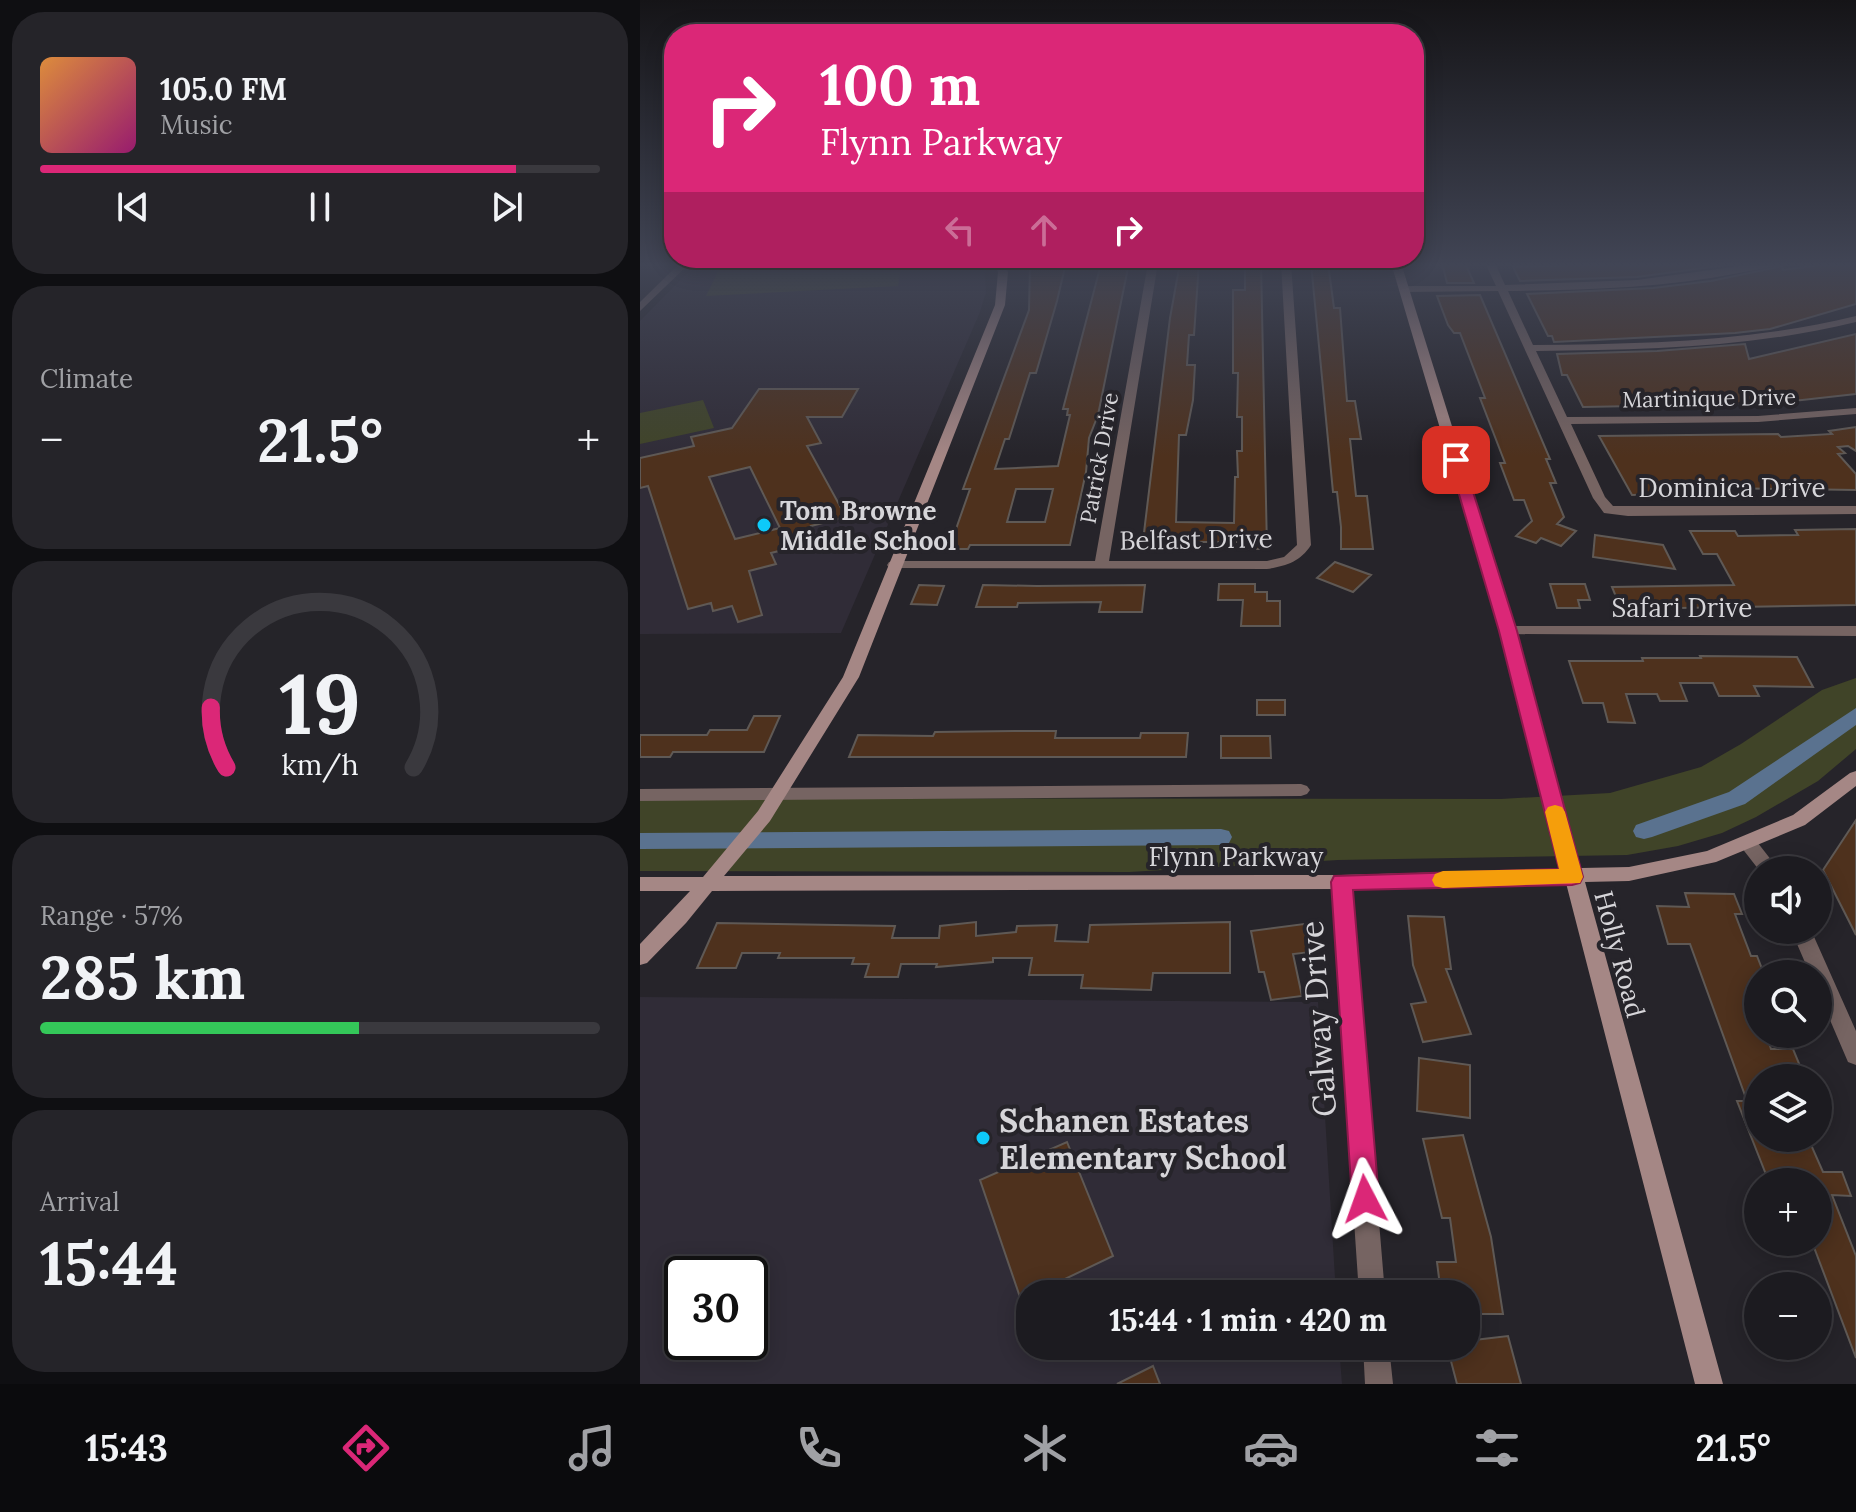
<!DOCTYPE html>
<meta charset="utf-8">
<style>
body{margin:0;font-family:Lora,serif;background:#252429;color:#f1f3f6;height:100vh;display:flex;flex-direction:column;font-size:30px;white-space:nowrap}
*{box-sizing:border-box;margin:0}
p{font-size:26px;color:#a0a1a5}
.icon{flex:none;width:44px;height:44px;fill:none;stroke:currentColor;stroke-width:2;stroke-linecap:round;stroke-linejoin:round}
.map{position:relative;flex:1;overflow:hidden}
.details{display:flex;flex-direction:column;gap:12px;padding:12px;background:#0f0f12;width:640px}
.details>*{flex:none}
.hud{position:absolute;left:24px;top:24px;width:760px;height:244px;border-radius:32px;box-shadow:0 4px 20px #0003,0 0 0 2px #3a393e;background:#db2777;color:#fff;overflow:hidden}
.buttons{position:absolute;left:1104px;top:856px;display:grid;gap:16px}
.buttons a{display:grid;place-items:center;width:88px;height:88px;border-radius:50%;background:#1c1b20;box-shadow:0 4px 20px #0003,0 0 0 2px #3a393e;font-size:40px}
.speed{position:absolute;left:24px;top:1256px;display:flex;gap:16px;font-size:40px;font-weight:700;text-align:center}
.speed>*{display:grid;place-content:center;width:104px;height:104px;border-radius:50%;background:#1c1b20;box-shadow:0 4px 20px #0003,0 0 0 2px #3a393e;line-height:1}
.speed .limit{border:4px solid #111;border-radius:12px;background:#fff;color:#111}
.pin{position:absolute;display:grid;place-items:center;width:68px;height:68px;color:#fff;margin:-34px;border-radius:16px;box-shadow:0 4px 12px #0006}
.me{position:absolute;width:88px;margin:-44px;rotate:356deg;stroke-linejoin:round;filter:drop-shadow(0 0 6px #0008)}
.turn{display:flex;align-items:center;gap:28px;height:168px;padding:0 24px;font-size:36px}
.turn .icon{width:104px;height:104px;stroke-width:2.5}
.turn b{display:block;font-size:56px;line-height:68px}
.lanes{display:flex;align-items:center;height:76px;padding:0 24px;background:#0003;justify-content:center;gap:40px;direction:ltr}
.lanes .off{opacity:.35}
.big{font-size:60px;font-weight:700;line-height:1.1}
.details .tile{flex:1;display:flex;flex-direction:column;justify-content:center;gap:12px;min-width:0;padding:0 28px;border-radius:32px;background:#252429}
.details .dial{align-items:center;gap:0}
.dial svg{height:208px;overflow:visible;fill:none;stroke:#3a393e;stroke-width:7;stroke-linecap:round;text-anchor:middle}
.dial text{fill:#f1f3f6;stroke:none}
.song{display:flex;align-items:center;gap:24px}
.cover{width:96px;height:96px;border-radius:12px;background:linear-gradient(135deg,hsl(30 70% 55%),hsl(320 70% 35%))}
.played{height:8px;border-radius:4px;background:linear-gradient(90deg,#db2777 85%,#3a393e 85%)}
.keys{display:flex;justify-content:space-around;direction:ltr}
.heat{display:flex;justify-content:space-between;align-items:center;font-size:44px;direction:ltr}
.charge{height:12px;border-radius:6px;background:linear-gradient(90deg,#34c759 57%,#3a393e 0)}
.trip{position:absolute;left:376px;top:1280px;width:464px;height:80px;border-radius:32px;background:#1c1b20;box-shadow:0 4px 20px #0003,0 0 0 2px #3a393e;font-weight:700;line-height:80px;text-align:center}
.dock{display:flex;height:128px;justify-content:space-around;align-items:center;background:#0b0b0d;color:#a0a1a5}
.dock .icon{width:56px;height:56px}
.dock .on{color:#db2777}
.dock b{font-size:36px;color:#f1f3f6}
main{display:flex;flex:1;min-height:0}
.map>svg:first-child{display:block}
.built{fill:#302c37;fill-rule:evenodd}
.green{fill:#404428}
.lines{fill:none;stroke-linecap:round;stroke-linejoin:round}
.canal{fill:#5a728f;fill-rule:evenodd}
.building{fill:#4e311d;stroke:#5f5955;stroke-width:2;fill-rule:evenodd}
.street{fill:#766462;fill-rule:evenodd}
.secondary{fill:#a58785;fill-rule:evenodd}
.route{fill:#db2777;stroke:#8e194d;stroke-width:2}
.slow{fill:#f59e0b}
.poi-dot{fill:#0dcafa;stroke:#26242a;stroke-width:3}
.labels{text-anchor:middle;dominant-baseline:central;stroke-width:8;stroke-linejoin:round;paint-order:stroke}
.far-street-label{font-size:22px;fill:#d6d5d9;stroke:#26242a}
.street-label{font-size:26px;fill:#d6d5d9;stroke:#26242a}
.poi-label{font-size:26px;font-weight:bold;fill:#d6d5d9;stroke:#26242a;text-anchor:start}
.near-street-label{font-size:32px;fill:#d6d5d9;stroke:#26242a}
.near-poi-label{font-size:32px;font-weight:bold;fill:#d6d5d9;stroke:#26242a;text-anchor:start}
</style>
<main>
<section class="details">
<div class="tile">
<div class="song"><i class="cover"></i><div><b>105.0 FM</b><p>Music</p></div></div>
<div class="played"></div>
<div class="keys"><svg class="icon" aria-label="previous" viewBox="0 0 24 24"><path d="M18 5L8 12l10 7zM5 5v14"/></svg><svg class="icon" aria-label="pause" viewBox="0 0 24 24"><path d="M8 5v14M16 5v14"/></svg><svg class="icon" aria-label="next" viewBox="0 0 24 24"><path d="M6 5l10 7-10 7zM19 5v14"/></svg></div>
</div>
<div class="tile"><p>Climate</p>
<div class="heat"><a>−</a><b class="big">21.5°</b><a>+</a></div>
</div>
<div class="tile dial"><svg viewBox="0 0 100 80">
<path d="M14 69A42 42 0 1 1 86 69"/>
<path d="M14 69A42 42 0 0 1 8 46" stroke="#db2777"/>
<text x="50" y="56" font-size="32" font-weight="700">19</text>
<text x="50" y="72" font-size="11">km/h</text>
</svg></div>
<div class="tile"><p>Range · 57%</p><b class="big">285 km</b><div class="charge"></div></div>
<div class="tile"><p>Arrival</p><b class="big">15:44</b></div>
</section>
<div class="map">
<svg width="1216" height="1384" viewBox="0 0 1216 1384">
<rect width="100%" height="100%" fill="#26242a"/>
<path class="built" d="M57,263H344L346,292L340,312L201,633L0,634V321Z
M0,997L678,1002L696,1294H390V1346H699L702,1384H0ZM42,1274H110V1342H42Z"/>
<path class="green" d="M150,263H262L258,286L66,296L81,266Z
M63,400L74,428L0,444V413Z
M1216,678V749L1178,781L1116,817L1082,833L1038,846L987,855L698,860L489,872L0,871V798L861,799L970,793L1061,767L1101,744L1182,690Z"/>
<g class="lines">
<path class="canal" d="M1216,708V725L1105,804L1012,837L1004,839L996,837L993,831L996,825L1089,792Z
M581,829L589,831L592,837L589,843L581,845L0,849V833Z"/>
</g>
<path class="building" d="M406,263L407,268L425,267L417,301L396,373H390L369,439H365L355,469L418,466L430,415H427L428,409H423L460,268H467L468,263H489L458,415L449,438L446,472L430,545H330L328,549H303L310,529H316L330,489H323L389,310L390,264ZM376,489H413L405,522H367Z
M540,263H559L554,335H549L547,365H555L553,400L546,435H539L536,522L594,523L595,477H598L597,451H602V417H597L598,373H593V290H605V263H621L627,549H604V542H537V548L502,549L530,318Z
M671,263H688L694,308H700L707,401H715L721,439H710L716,496H727L733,549H701V527L697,492H693Z
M802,263H825L834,283H807Z
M998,263H1100L997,277L880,281L873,267Z
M1195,263H1216V304L1130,329L1095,333L914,342L912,336H908L887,294L1013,288L1071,281L1142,266L1143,270Z
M840,295L910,459H906L916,483H910L924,517L917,524L936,531L921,546L901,538L896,543L876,536L892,521L884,500H874L860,463H865L840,398H845L820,333H814L808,325L797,296Z
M1216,334V394L1153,401L1155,403L943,407L927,375H922L917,354L1017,351L1105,344L1109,359Z
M119,389H218L202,417H167L181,443L167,446L206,517L171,526L178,541L131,553L136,564L109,571L122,615L98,622L92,606L73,611L71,603L48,609L8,486L0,488V458L54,446L51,437L92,428ZM110,467L140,528L95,539L69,477Z
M1216,427V451L1208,446L1198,447L1205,453L1198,454L1216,474V490L1080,488L1082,492L992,495L959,436L1138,434L1141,437L1192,434L1189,431Z
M1216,529V605L981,609L972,587L1094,585L1077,554H1063L1050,531H1095L1098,536L1158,535L1155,530Z
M955,535L1023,545L1035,569L953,557Z
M695,562L731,575L713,592L677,578Z
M579,584H615V592H627V601H640V626H601L603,600H578Z
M910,584H945L950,600H938L940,608H917Z
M279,585L304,586L297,605L271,604Z
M343,585L397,586L505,585L502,612H459L461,602L378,603L377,607H336Z
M1060,656L1157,657L1173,687L1114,686L1119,696H1079L1073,683H1040L1047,701H1020L1017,694H986L995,723L968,722L963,703H943L929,661H1003L1002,658H1061Z
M617,700H645V715H617Z
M114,716H140L124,752H33L30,757H0V735H67L70,730H107Z
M374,731H416L415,738H500L501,733H548L546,757H209L218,735L293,736L295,732Z
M581,736H630L631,758H581Z
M1216,820V935L1183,870Z
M1045,893L1094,894L1102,914H1095L1111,956H1117L1124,974H1118V989H1108L1118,1015V1034H1126L1131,1049H1153L1165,1078H1118V1138H1168L1183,1172H1202L1211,1196L1192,1195L1216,1256V1358L1172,1242H1178V1182H1129L1097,1101H1107L1050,944H1028L1017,906L1049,907Z
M768,916L804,917L811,969H806L831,1034L783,1042L771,1004L786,1002L773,965Z
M336,922V936L376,932L377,926L417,925L415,941L448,942L450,925L590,922V973H513L511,990L441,988L443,975H389L392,958H353V962L296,967L297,964H261L258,977H225L229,964H212L214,958H138L140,953H102L96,968H57L77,923L255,926L252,938H299L300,926Z
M664,924L671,952L653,954L662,996L631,1000L624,972H619L611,931Z
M779,1058L830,1065V1118L777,1111Z
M823,1135L851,1237L863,1314H826V1294H801L797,1262H816L810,1218H802L783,1139Z
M427,1142L473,1256L381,1300L340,1180Z
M868,1336L881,1384H817L807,1346H826V1341Z
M513,1366L520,1384H477Z"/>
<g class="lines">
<path class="street" d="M40,263H50L0,311V302Z
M508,263H518L469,561H627L644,557L657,545L641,263H651L671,545C660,562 646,566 627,569L249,568L247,565L249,562L254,561H455Z
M845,263H855L865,285L997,280L1122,263H1141C1129,269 1112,270 1099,273C1023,288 945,290 868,291L893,345C1002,344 1109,342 1216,316V322C1110,348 1004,350 896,351L927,417L1118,416L1216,408V414L1118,422L931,424L965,497L973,506H1216V514L988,516L964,513L953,498L858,291L765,292L760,289L765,286H856Z
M868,626H1216V636L863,634L860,631Z
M661,784L667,786L670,790L667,794L661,796L0,801V789Z
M1107,836L1114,838L1139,870H1119L1098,843L1100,838Z
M701,875L708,877L711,882L745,1294H719L691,882L694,877Z
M1151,930H1171L1216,1031V1065L1208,1062L1178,992V974H1170Z
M723,1346H749L753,1384H725Z"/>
<path class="secondary" d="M355,263H365L368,272L365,305L219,677L130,821L84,876L701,875L922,869L860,631L751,263H761L876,631L941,868L989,867L1067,851L1153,815L1210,773L1216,771V786L1165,825L1076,862L989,881L945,882L1083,1384H1055L926,883L701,889L72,891L46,923L7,963L0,965V944L50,891H0V877H63L118,811L203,677L355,305L358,272Z"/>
</g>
<linearGradient id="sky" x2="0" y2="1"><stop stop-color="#151417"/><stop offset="0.58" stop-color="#414555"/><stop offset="1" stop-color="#414555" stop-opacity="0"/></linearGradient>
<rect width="1216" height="457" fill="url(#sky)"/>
<path class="route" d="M816,456L823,460L877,631L943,877L940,883L932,885L713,890L739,1199L735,1208L725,1212L716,1208L712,1199L691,882L694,876L919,869L859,631L809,460Z"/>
<path class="slow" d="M915,805L922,807L925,812L943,877L940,883L803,888L795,886L792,880L795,874L803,871L919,869L905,812L908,807Z"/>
<g class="poi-dot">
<circle cx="124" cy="525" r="8"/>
<circle cx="343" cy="1138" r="8"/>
</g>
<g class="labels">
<g class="far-street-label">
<text transform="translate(1069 398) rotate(-1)">Martinique Drive</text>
<text transform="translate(459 458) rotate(-80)">Patrick Drive</text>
</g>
<g class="street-label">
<text x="1092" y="487">Dominica Drive</text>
<text transform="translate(556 539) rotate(-1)">Belfast Drive</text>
<text x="1042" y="607">Safari Drive</text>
<text x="596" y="856">Flynn Parkway</text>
<text transform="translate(980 954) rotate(75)">Holly Road</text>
</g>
<g class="poi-label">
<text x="140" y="510">Tom Browne<tspan x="140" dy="30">Middle School</tspan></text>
</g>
<g class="near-street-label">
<text transform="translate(678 1019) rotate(-94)">Galway Drive</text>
</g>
<g class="near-poi-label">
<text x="359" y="1120">Schanen Estates<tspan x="359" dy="37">Elementary School</tspan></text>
</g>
</g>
</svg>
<div class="buttons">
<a><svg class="icon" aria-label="sound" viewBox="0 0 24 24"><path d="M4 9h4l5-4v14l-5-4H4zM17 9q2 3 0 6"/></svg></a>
<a><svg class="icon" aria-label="search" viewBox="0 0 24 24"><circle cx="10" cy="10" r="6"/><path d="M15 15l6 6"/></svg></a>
<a><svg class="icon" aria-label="layers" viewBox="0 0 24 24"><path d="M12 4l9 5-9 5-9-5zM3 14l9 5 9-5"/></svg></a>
<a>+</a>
<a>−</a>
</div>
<div class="speed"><div class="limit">30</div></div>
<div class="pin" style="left:816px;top:460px;background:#d93025"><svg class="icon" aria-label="arrive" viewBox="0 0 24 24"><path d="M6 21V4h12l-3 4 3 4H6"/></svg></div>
<svg class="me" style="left:725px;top:1199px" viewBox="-20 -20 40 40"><path d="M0-17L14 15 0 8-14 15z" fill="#db2777" stroke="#fff" stroke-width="4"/></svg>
<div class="trip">15:44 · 1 min · 420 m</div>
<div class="hud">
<div class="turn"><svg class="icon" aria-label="right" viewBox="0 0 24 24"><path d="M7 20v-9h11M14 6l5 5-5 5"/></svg><div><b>100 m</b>Flynn Parkway</div></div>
<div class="lanes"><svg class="icon off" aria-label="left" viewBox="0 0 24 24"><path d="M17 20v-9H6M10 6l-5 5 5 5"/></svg><svg class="icon off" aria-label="ahead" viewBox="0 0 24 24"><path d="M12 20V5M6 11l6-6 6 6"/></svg><svg class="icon" aria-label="right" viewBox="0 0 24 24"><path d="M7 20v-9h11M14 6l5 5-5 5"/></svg></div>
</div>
</div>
</main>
<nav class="dock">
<b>15:43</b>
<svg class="icon on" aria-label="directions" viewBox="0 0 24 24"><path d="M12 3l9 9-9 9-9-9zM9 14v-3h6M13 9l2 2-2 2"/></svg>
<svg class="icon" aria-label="music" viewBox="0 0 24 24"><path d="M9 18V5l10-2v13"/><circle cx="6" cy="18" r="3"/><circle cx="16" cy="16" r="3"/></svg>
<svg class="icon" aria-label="phone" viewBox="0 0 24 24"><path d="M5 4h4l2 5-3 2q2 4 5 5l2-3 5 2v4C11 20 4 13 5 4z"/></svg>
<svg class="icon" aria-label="climate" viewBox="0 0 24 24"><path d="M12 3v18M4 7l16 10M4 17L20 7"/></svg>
<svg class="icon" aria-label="car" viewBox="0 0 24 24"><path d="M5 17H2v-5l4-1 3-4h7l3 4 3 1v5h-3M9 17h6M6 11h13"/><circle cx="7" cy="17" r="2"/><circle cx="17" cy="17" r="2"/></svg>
<svg class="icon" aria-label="filters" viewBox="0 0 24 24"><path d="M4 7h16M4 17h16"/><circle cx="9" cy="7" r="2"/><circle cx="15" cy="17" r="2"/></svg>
<b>21.5°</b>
</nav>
